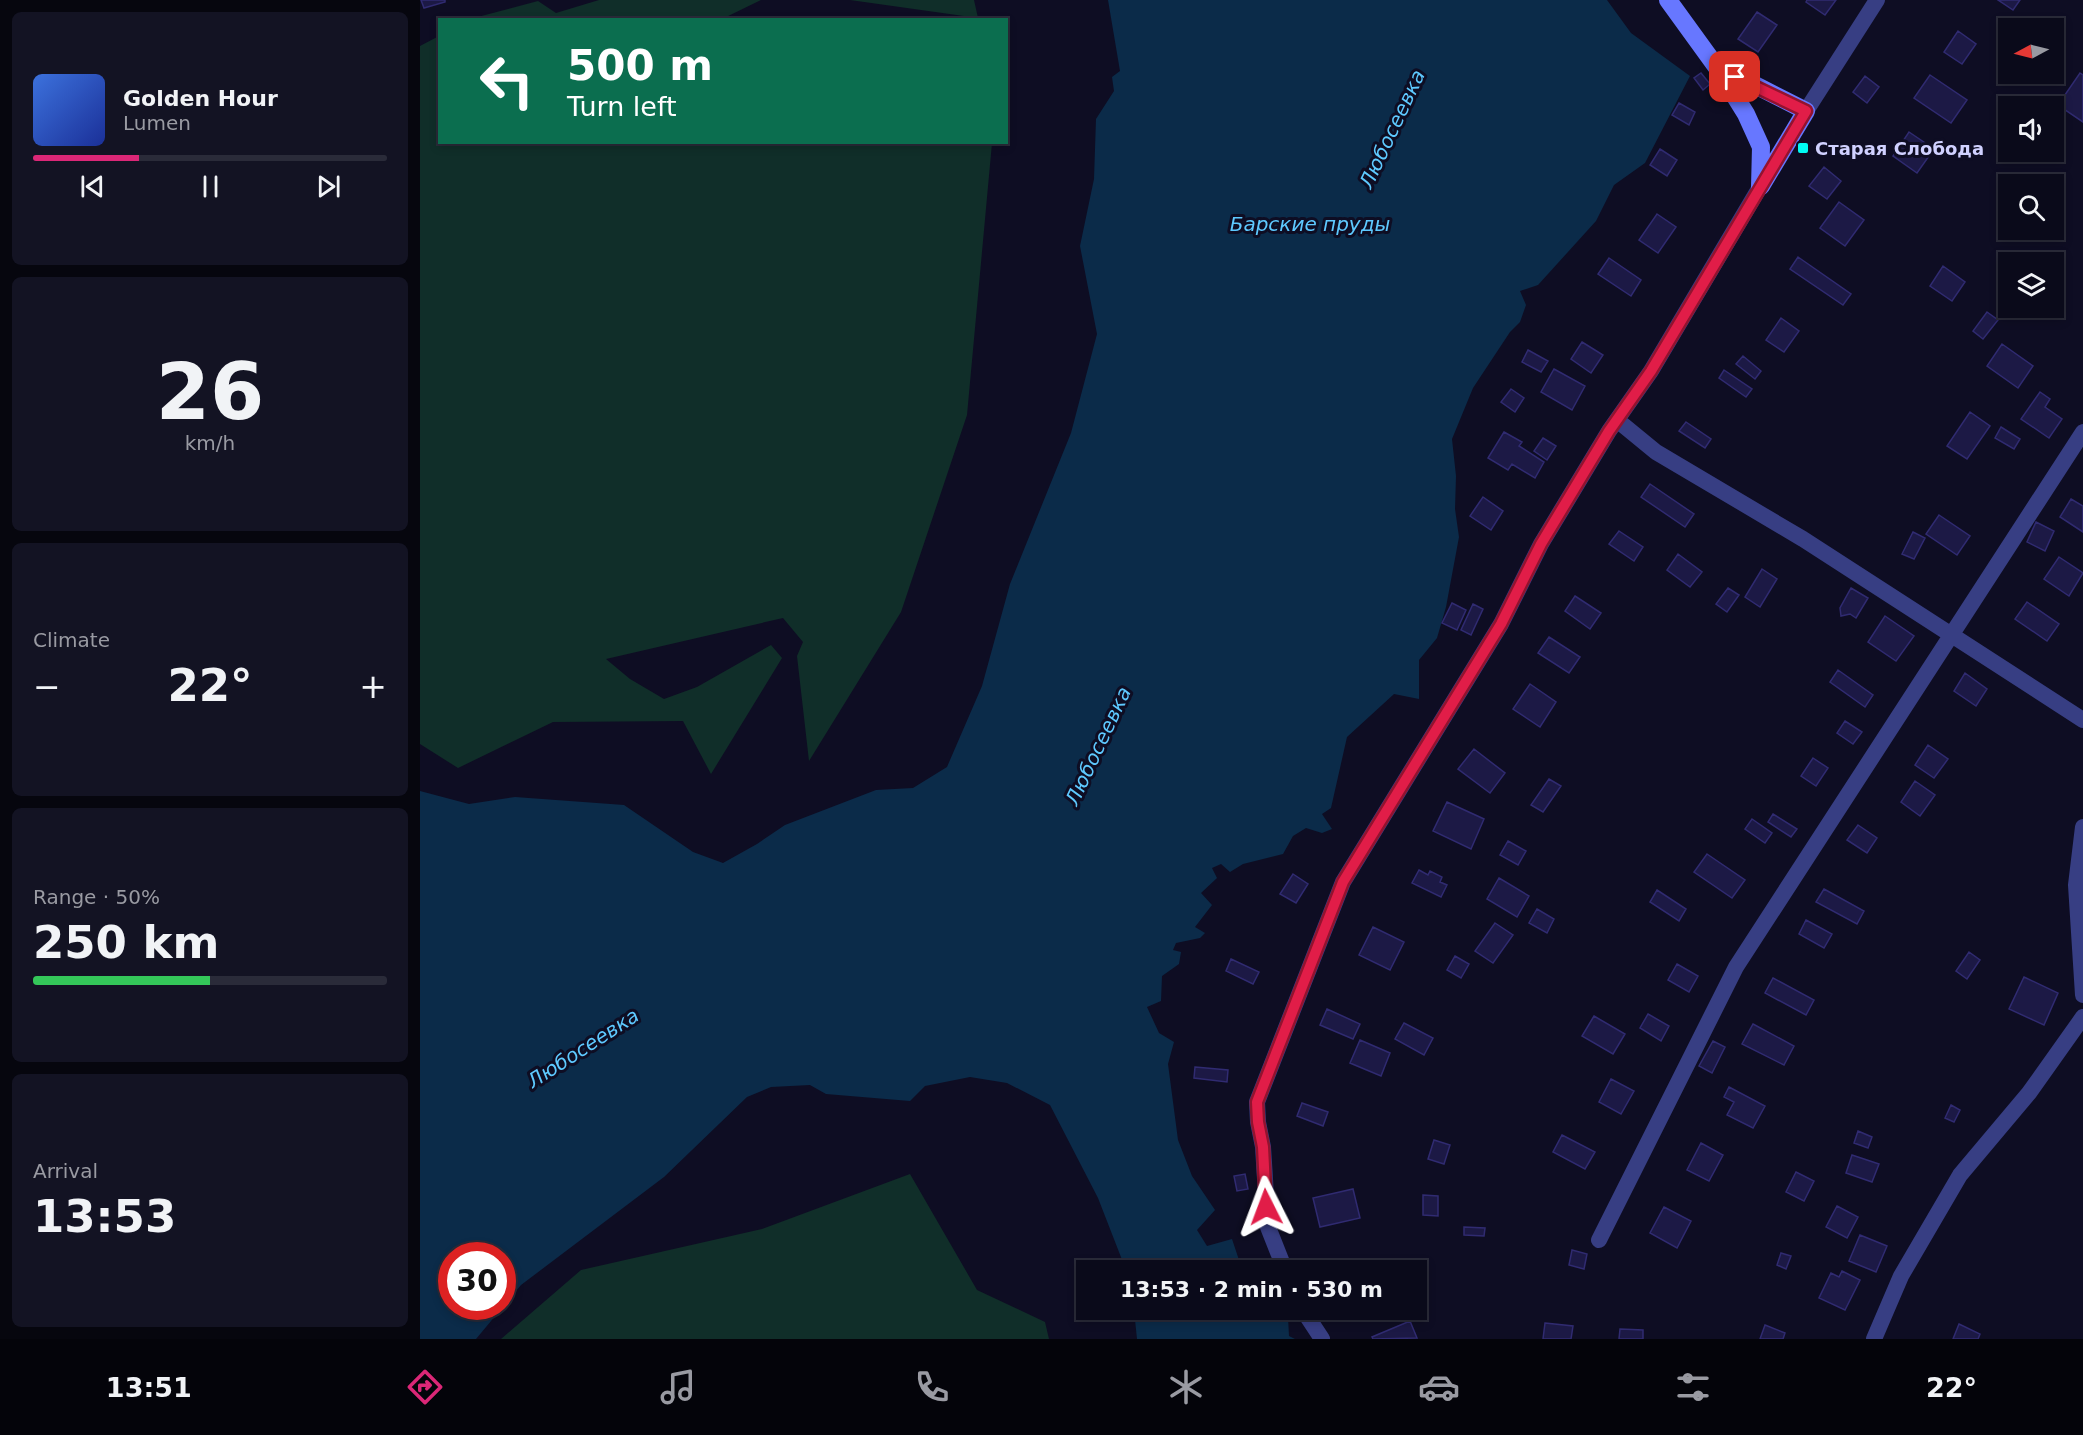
<!DOCTYPE html>
<meta charset="utf-8">
<style>
body{margin:0;font-family:"DejaVu Sans",sans-serif;background:#131323;color:#f1f3f6;height:100vh;display:flex;flex-direction:column;font-size:22px;white-space:nowrap}
*{box-sizing:border-box;margin:0}
p{font-size:20px;color:#999aa2}
.icon{flex:none;width:33px;height:33px;fill:none;stroke:currentColor;stroke-width:2;stroke-linecap:round;stroke-linejoin:round}
.map{position:relative;flex:1;overflow:hidden}
.drawer{display:flex;flex-direction:column;gap:12px;padding:12px;background:#06060e;width:420px}
.drawer>*{flex:none}
.guide{position:absolute;left:18px;top:18px;width:570px;height:126px;border-radius:0px;box-shadow:0 3px 9px #0003,0 0 0 2px #2a2b39;background:#0b6e4f;color:#fff;overflow:hidden}
.needle{width:39px;rotate:263deg}
.controls{position:absolute;left:1578px;top:18px;display:grid;gap:12px}
.controls a{display:grid;place-items:center;width:66px;height:66px;border-radius:0px;background:#0a0a1a;box-shadow:0 3px 9px #0003,0 0 0 2px #2a2b39;font-size:30px}
.speed{position:absolute;left:18px;top:1242px;display:flex;gap:12px;font-size:30px;font-weight:700;text-align:center}
.speed>*{display:grid;place-content:center;width:78px;height:78px;border-radius:50%;background:#0a0a1a;box-shadow:0 3px 9px #0003,0 0 0 2px #2a2b39;line-height:1}
.speed .limit{border:9px solid #d22;background:#fff;color:#111}
.pin{position:absolute;display:grid;place-items:center;width:51px;height:51px;color:#fff;margin:-26px;border-radius:12px;box-shadow:0 3px 9px #0006}
.me{position:absolute;width:66px;margin:-33px;rotate:357deg;stroke-linejoin:round;filter:drop-shadow(0 0 4px #0008)}
.turn{display:flex;align-items:center;gap:21px;height:126px;padding:0 30px;font-size:27px}
.turn .icon{width:78px;height:78px;stroke-width:2.5}
.turn b{display:block;font-size:42px;line-height:51px}
.big{font-size:45px;font-weight:700;line-height:1.1}
.drawer .widget{flex:1;display:flex;flex-direction:column;justify-content:center;gap:9px;min-width:0;padding:0 21px;border-radius:9px;background:#131323}
.drawer .dial{align-items:center;gap:0}
.dial b{font-size:78px;line-height:1}
.song{display:flex;align-items:center;gap:18px}
.cover{width:72px;height:72px;border-radius:9px;background:linear-gradient(135deg,hsl(220 70% 55%),hsl(230 70% 35%))}
.played{height:6px;border-radius:3px;background:linear-gradient(90deg,#db2777 30%,#2a2b39 30%)}
.keys{display:flex;justify-content:space-around;direction:ltr}
.heat{display:flex;justify-content:space-between;align-items:center;font-size:33px;direction:ltr}
.charge{height:9px;border-radius:4px;background:linear-gradient(90deg,#34c759 50%,#2a2b39 0)}
.trip{position:absolute;left:656px;top:1260px;width:351px;height:60px;border-radius:0px;background:#0a0a1a;box-shadow:0 3px 9px #0003,0 0 0 2px #2a2b39;font-weight:700;line-height:60px;text-align:center}
.menu{display:flex;height:96px;justify-content:space-around;align-items:center;background:#04040a;color:#999aa2}
.menu .icon{width:42px;height:42px}
.menu .selected{color:#db2777}
.menu b{font-size:27px;color:#f1f3f6}
main{display:flex;flex:1;min-height:0}
.map>svg:first-child{display:block}
.green{fill:#102e29}
.water{fill:#0b2b49;fill-rule:evenodd}
.building{fill:#1c1945;stroke:#302b71;stroke-width:1.5}
.lines{fill:none;stroke-linecap:round;stroke-linejoin:round}
.street{stroke:#373e83;stroke-width:16}
.secondary{stroke:#6777ff;stroke-width:18}
.route-casing{stroke:#92132f;stroke-width:15}
.route{stroke:#e11d48;stroke-width:10}
.poi-dot{fill:#00fbf4;stroke:#0e0d23;stroke-width:2}
.labels{text-anchor:middle;dominant-baseline:central;stroke-width:6;stroke-linejoin:round;paint-order:stroke}
.poi-label{font-size:18px;font-weight:bold;fill:#d0d1ff;stroke:#0e0d23;text-anchor:start}
.water-label{font-size:20px;font-style:italic;fill:#5ec9ff;stroke:#0e0d23}
</style>
<main>
<section class="drawer">
<div class="widget">
<div class="song"><i class="cover"></i><div><b>Golden Hour</b><p>Lumen</p></div></div>
<div class="played"></div>
<div class="keys"><svg class="icon" aria-label="previous" viewBox="0 0 24 24"><path d="M18 5L8 12l10 7zM5 5v14"/></svg><svg class="icon" aria-label="pause" viewBox="0 0 24 24"><path d="M8 5v14M16 5v14"/></svg><svg class="icon" aria-label="next" viewBox="0 0 24 24"><path d="M6 5l10 7-10 7zM19 5v14"/></svg></div>
</div>
<div class="widget dial"><b>26</b><p>km/h</p></div>
<div class="widget"><p>Climate</p>
<div class="heat"><a>−</a><b class="big">22°</b><a>+</a></div>
</div>
<div class="widget"><p>Range · 50%</p><b class="big">250 km</b><div class="charge"></div></div>
<div class="widget"><p>Arrival</p><b class="big">13:53</b></div>
</section>
<div class="map">
<svg width="1663" height="1339" viewBox="0 0 1663 1339">
<rect width="100%" height="100%" fill="#0e0d23"/>
<path class="green" d="M179,0H341L302,19H50L118,1L136,13Z
M430,0H554L558,18Z
M19,36L20,142L572,143L547,415L481,612L389,761L377,656L383,642L363,618L186,659L210,679L244,699L277,687L351,645L362,658L291,774L263,721L133,722L38,768L0,744V46Z
M490,1174L557,1290L625,1322L629,1339H81L161,1270L342,1229Z"/>
<path class="water" d="M688,0H1187L1211,33L1270,76L1225,163L1194,185L1176,221L1118,285L1100,291L1106,305L1100,322L1090,332L1053,388L1032,439L1036,476L1035,509L1039,537L1026,607L1017,638L999,660V699L974,694L927,737L911,808L902,814L912,829L902,833L886,828L873,836L863,854L823,864L810,872L801,864L792,868L797,878L781,893L792,905L775,927L785,933L780,938L756,943L753,950L761,952L759,964L742,976L741,1001L727,1007L739,1033L754,1042L748,1064L758,1140L772,1176L795,1210L777,1230L787,1246L812,1239L822,1269L825,1270H706L678,1198L630,1105L587,1083L550,1077L505,1086L490,1101L406,1094L390,1085L351,1087L327,1097L244,1177L101,1285L56,1339H0V791L49,804L95,797L204,805L273,852L303,863L337,844L365,825L456,790L493,788L527,767L562,686L590,584L651,433L677,334L660,246L674,179L676,119L694,91L692,77L700,71ZM32,1256H82V1306H32Z
M714,1310H863L868,1317L869,1336L875,1339H717Z"/>
<path class="building" d="M1,0H25V2L4,8Z
M1387,0H1416L1405,15L1386,2Z
M1578,0H1600L1593,10Z
M1337,12L1357,25L1338,52L1318,39Z
M1538,31L1556,44L1542,64L1524,52Z
M1281,73L1290,84L1283,90L1274,78Z
M1660,73L1663,75V122L1638,105Z
M1510,75L1547,100L1531,123L1494,98Z
M1445,76L1459,87L1447,103L1433,92Z
M1259,103L1275,112L1269,125L1252,115Z
M1489,132L1514,149L1497,173L1473,156Z
M1240,149L1257,160L1247,176L1230,165Z
M1404,167L1421,181L1407,199L1389,186Z
M1419,202L1444,220L1425,246L1400,228Z
M1237,214L1256,227L1238,253L1219,240Z
M1378,257L1431,294L1423,305L1370,269Z
M1189,258L1221,280L1211,296L1178,274Z
M1523,266L1545,282L1532,301L1510,286Z
M1567,312L1578,320L1563,339L1553,331Z
M1361,318L1379,331L1364,352L1346,340Z
M1162,342L1183,355L1171,373L1151,359Z
M1582,344L1613,366L1598,388L1567,366Z
M1108,350L1128,361L1121,372L1102,362Z
M1323,356L1341,371L1335,379L1316,364Z
M1134,369L1165,386L1152,410L1121,392Z
M1304,370L1332,389L1326,397L1299,378Z
M1091,389L1104,398L1095,412L1081,402Z
M1620,392L1630,399L1625,407L1642,419L1629,438L1601,419Z
M1550,412L1570,426L1547,459L1527,446Z
M1266,422L1291,439L1285,448L1259,431Z
M1581,427L1600,439L1594,449L1575,438Z
M1084,432L1102,442L1099,446L1124,462L1115,478L1092,464L1088,470L1068,458Z
M1123,438L1136,446L1127,460L1114,451Z
M1230,484L1274,514L1265,527L1221,497Z
M1063,497L1083,511L1071,530L1050,516Z
M1651,499L1663,506V532L1640,517Z
M1519,515L1550,536L1537,555L1506,534Z
M1616,522L1634,531L1625,551L1607,542Z
M1199,531L1223,547L1214,561L1189,544Z
M1493,532L1505,538L1494,559L1482,554Z
M1258,554L1282,572L1270,587L1247,570Z
M1639,557L1663,573L1649,596L1624,579Z
M1342,569L1357,579L1340,607L1325,597Z
M1308,588L1319,595L1307,612L1296,604Z
M1431,588L1448,598L1436,618L1430,614L1421,616L1420,608Z
M1155,596L1181,613L1170,629L1145,611Z
M1607,602L1639,624L1627,641L1595,619Z
M1032,603L1046,610L1037,630L1022,623Z
M1053,604L1063,609L1051,635L1041,630Z
M1465,616L1494,636L1476,661L1448,642Z
M1129,637L1160,657L1149,673L1118,653Z
M1418,670L1453,695L1445,707L1410,682Z
M1545,673L1567,689L1556,706L1534,691Z
M1110,684L1136,702L1120,727L1093,709Z
M1425,721L1442,732L1433,744L1417,733Z
M1508,745L1528,759L1514,778L1495,765Z
M1054,749L1085,773L1070,793L1038,769Z
M1393,758L1408,768L1396,786L1381,776Z
M1129,779L1141,786L1123,812L1111,805Z
M1495,781L1515,795L1500,816L1481,802Z
M1027,802L1064,819L1051,849L1013,831Z
M1353,814L1377,829L1371,837L1348,822Z
M1332,819L1352,833L1345,843L1325,829Z
M1438,825L1457,838L1447,853L1427,840Z
M1088,841L1106,851L1098,865L1080,855Z
M1287,854L1325,880L1312,898L1274,872Z
M999,870L1008,875L1010,871L1022,877L1020,882L1027,885L1021,897L992,883Z
M873,874L888,884L876,903L860,894Z
M1079,878L1109,896L1097,917L1067,899Z
M1404,889L1444,911L1437,924L1396,902Z
M1237,890L1266,909L1259,921L1230,902Z
M1117,909L1134,919L1127,933L1109,923Z
M1386,920L1412,934L1404,948L1379,934Z
M1075,923L1093,935L1073,963L1055,951Z
M953,927L984,942L970,970L939,955Z
M1549,952L1560,960L1547,979L1536,971Z
M1035,956L1049,964L1041,978L1027,970Z
M811,959L839,972L833,984L806,971Z
M1257,964L1278,976L1269,992L1248,980Z
M1604,977L1638,993L1624,1025L1589,1009Z
M1353,978L1394,1000L1386,1015L1345,993Z
M907,1009L940,1024L933,1039L900,1025Z
M1228,1014L1249,1026L1241,1041L1220,1028Z
M1174,1016L1205,1034L1193,1054L1162,1036Z
M984,1023L1013,1038L1004,1055L975,1039Z
M1333,1024L1374,1046L1364,1065L1322,1044Z
M940,1040L970,1053L961,1076L930,1063Z
M1293,1041L1305,1047L1292,1073L1279,1066Z
M775,1067L808,1070L807,1082L774,1078Z
M1191,1079L1214,1091L1201,1114L1179,1102Z
M1309,1087L1345,1106L1333,1128L1307,1115L1314,1102L1304,1097Z
M882,1103L908,1112L903,1126L877,1116Z
M1531,1105L1540,1110L1534,1122L1525,1118Z
M1438,1131L1452,1137L1448,1148L1434,1143Z
M1142,1135L1175,1152L1165,1169L1133,1152Z
M1014,1140L1030,1145L1024,1164L1008,1159Z
M1281,1143L1303,1155L1289,1181L1267,1170Z
M1432,1155L1459,1164L1452,1182L1426,1173Z
M1376,1172L1394,1181L1384,1201L1366,1192Z
M825,1174L828,1189L817,1191L814,1176Z
M933,1189L940,1218L900,1227L893,1198Z
M1003,1195L1018,1196V1216L1003,1215Z
M1417,1206L1438,1217L1427,1238L1406,1227Z
M1244,1207L1271,1221L1257,1248L1230,1233Z
M1044,1227L1065,1228L1064,1236L1044,1235Z
M1440,1235L1467,1246L1456,1272L1429,1261Z
M1152,1250L1167,1254L1164,1269L1149,1265Z
M1361,1253L1371,1256L1366,1269L1357,1265Z
M1422,1271L1440,1280L1425,1310L1399,1298L1411,1273L1419,1277Z
M990,1321L997,1338L953,1339L952,1337Z
M1125,1323L1153,1326L1151,1339H1123Z
M1539,1324L1560,1334L1558,1339H1533Z
M1345,1325L1365,1333L1363,1339H1340Z
M1200,1329L1223,1330V1339H1199Z"/>
<g class="lines">
<path class="street" d="M1386,111L1457,0
M1197,420L1236,452L1383,539L1663,720
M1663,827L1656,885L1663,995
M1179,1240L1316,967L1663,432
M865,1270L848,1227L843,1147L838,1122L837,1102L923,882L1081,624L1121,544L1189,431L1231,371L1340,187
M883,1310L902,1339
M1454,1339L1481,1276L1540,1175L1609,1093L1663,1017"/>
<path class="secondary" d="M1248,0L1298,69L1326,114L1341,147L1340,187
M1298,69L1333,84L1386,111L1341,186"/>
</g>
<g class="lines">
<g class="route-casing">
<path id="route" d="M846,1207L843,1147L838,1122L837,1102L923,882L1081,624L1121,544L1189,431L1231,371L1386,111L1315,77"/>
</g>
<use href="#route" class="route"/>
</g>
<rect class="poi-dot" x="1377" y="142" width="12" height="12" rx="3"/>
<g class="labels">
<g class="poi-label">
<text x="1395" y="148">Старая Слобода</text>
</g>
<g class="water-label">
<text transform="translate(972 129) rotate(-65)">Любосеевка</text>
<text x="890" y="224">Барские пруды</text>
<text transform="translate(678 746) rotate(-65)">Любосеевка</text>
<text transform="translate(163 1048) rotate(-33)">Любосеевка</text>
</g>
</g>
</svg>
<div class="controls">
<a><svg class="needle" viewBox="-14 -14 28 28"><path d="M0-13l5 13h-10z" fill="#e53935"/><path d="M0 13l5-13h-10z" fill="#999aa2"/></svg></a>
<a><svg class="icon" aria-label="sound" viewBox="0 0 24 24"><path d="M4 9h4l5-4v14l-5-4H4zM17 9q2 3 0 6"/></svg></a>
<a><svg class="icon" aria-label="search" viewBox="0 0 24 24"><circle cx="10" cy="10" r="6"/><path d="M15 15l6 6"/></svg></a>
<a><svg class="icon" aria-label="layers" viewBox="0 0 24 24"><path d="M12 4l9 5-9 5-9-5zM3 14l9 5 9-5"/></svg></a>
</div>
<div class="speed"><div class="limit">30</div></div>
<div class="pin" style="left:1315px;top:77px;background:#d93025"><svg class="icon" aria-label="arrive" viewBox="0 0 24 24"><path d="M6 21V4h12l-3 4 3 4H6"/></svg></div>
<svg class="me" style="left:846px;top:1207px" viewBox="-20 -20 40 40"><path d="M0-17L14 15 0 8-14 15z" fill="#e11d48" stroke="#fff" stroke-width="4"/></svg>
<div class="trip">13:53 · 2 min · 530 m</div>
<div class="guide">
<div class="turn"><svg class="icon" aria-label="left" viewBox="0 0 24 24"><path d="M17 20v-9H6M10 6l-5 5 5 5"/></svg><div><b>500 m</b>Turn left</div></div>
</div>
</div>
</main>
<nav class="menu">
<b>13:51</b>
<svg class="icon selected" aria-label="directions" viewBox="0 0 24 24"><path d="M12 3l9 9-9 9-9-9zM9 14v-3h6M13 9l2 2-2 2"/></svg>
<svg class="icon" aria-label="music" viewBox="0 0 24 24"><path d="M9 18V5l10-2v13"/><circle cx="6" cy="18" r="3"/><circle cx="16" cy="16" r="3"/></svg>
<svg class="icon" aria-label="phone" viewBox="0 0 24 24"><path d="M5 4h4l2 5-3 2q2 4 5 5l2-3 5 2v4C11 20 4 13 5 4z"/></svg>
<svg class="icon" aria-label="climate" viewBox="0 0 24 24"><path d="M12 3v18M4 7l16 10M4 17L20 7"/></svg>
<svg class="icon" aria-label="car" viewBox="0 0 24 24"><path d="M5 17H2v-5l4-1 3-4h7l3 4 3 1v5h-3M9 17h6M6 11h13"/><circle cx="7" cy="17" r="2"/><circle cx="17" cy="17" r="2"/></svg>
<svg class="icon" aria-label="filters" viewBox="0 0 24 24"><path d="M4 7h16M4 17h16"/><circle cx="9" cy="7" r="2"/><circle cx="15" cy="17" r="2"/></svg>
<b>22°</b>
</nav>
